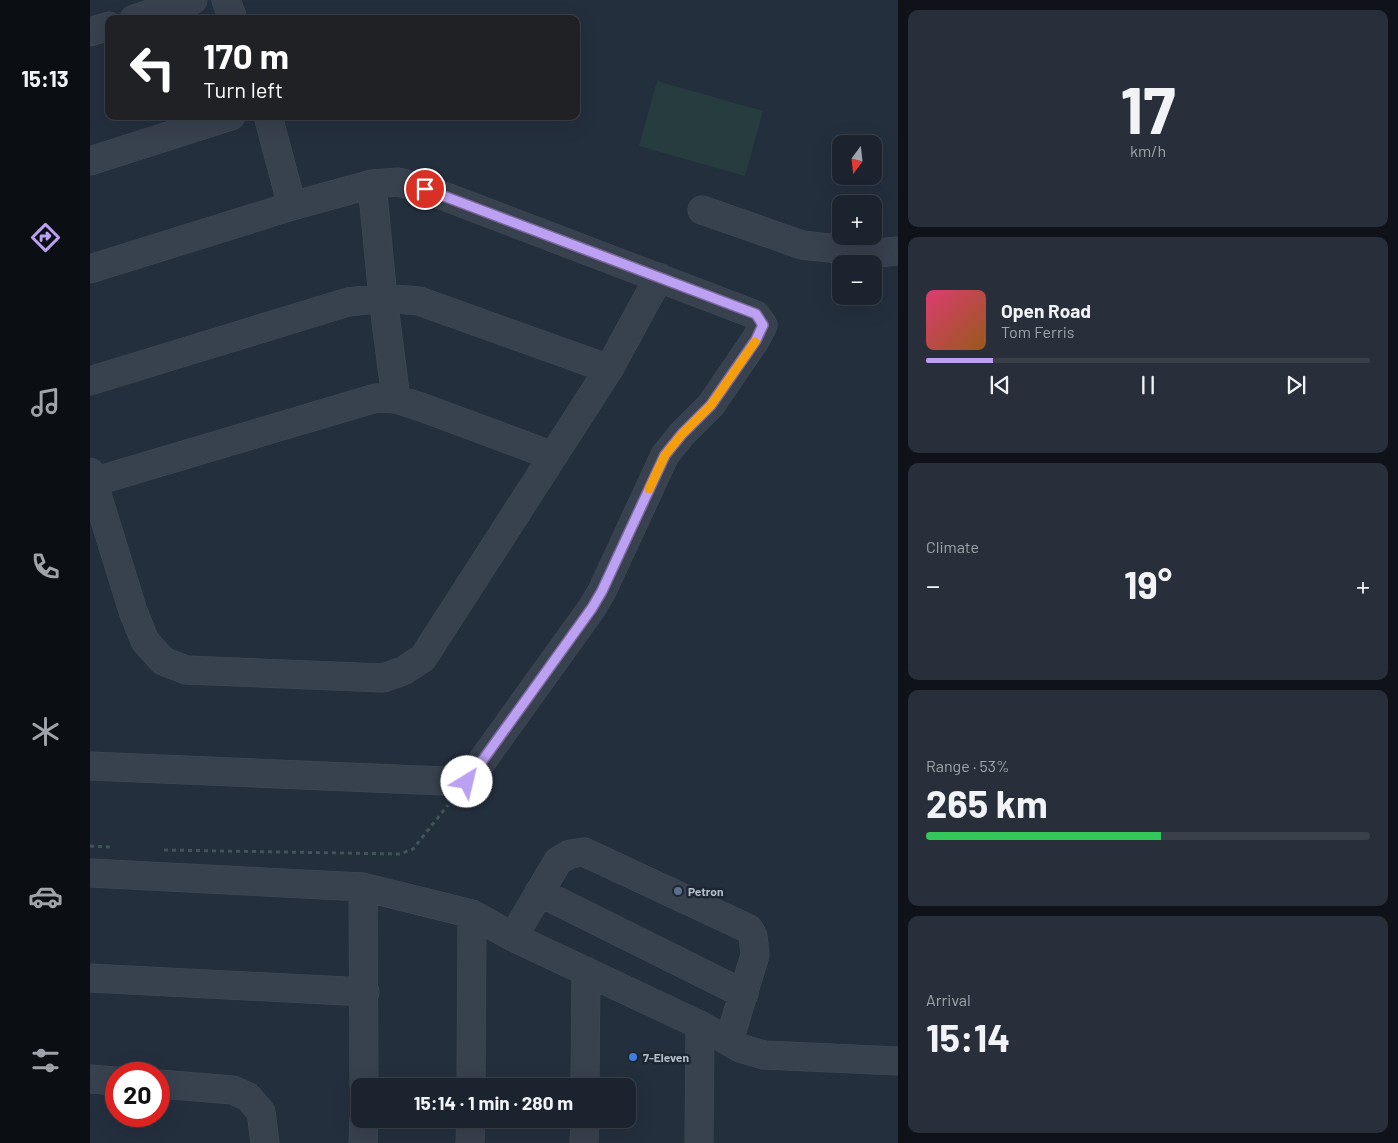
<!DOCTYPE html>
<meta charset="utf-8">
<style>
body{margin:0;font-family:Barlow,sans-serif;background:#282f3a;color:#f1f3f6;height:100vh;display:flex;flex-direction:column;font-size:19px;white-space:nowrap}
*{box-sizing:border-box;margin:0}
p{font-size:16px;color:#a0a4aa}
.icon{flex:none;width:28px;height:28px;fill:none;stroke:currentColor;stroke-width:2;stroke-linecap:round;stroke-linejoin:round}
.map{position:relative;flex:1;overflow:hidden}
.panel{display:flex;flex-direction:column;gap:10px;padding:10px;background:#0f1319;width:500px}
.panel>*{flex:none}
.hud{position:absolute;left:15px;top:15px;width:475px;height:105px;border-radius:10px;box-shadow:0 5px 20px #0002,0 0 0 1px #39404a;background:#202124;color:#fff;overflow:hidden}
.needle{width:32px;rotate:195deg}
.fabs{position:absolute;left:742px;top:135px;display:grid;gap:10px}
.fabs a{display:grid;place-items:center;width:50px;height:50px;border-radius:10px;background:#1b232e;box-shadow:0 5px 20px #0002,0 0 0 1px #39404a;font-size:25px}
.speed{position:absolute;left:15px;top:1062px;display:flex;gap:10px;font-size:25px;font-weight:700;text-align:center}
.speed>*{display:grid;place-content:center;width:65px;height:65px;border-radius:50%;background:#1b232e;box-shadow:0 5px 20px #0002,0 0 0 1px #39404a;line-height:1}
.speed .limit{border:8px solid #d22;background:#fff;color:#111}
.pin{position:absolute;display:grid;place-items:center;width:42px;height:42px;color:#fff;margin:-21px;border:2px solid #fff;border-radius:50%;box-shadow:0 1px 5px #0007}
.me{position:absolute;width:55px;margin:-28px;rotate:36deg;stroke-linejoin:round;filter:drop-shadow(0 0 4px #0008)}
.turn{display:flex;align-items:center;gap:18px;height:105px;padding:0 15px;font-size:22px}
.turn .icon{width:65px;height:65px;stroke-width:2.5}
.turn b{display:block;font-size:35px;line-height:42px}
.big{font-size:38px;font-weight:700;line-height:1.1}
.panel .tile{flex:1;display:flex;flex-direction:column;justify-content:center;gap:8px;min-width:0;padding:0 18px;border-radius:10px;background:#282f3a}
.panel .dial{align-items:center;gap:0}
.dial b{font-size:65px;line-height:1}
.song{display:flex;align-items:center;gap:15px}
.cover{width:60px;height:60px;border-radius:8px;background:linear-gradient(135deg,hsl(340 70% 55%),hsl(30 70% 35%))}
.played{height:5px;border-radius:2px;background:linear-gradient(90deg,#bca0f2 15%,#39404a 15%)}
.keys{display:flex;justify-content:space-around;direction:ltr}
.heat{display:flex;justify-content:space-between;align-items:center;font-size:28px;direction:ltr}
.charge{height:8px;border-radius:4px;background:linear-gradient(90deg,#34c759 53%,#39404a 0)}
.trip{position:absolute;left:261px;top:1078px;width:285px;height:50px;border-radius:10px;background:#1b232e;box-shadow:0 5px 20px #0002,0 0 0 1px #39404a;font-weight:700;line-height:50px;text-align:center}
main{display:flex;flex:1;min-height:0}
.tab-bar{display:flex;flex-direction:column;width:90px;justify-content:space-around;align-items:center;background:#0b0e12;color:#a0a4aa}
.tab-bar .icon{width:35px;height:35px}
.tab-bar .selected{color:#bca0f2}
.tab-bar b{font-size:22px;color:#f1f3f6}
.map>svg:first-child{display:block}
.green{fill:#263c3f}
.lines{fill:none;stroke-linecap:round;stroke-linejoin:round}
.minor-casing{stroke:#414a57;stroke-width:29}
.path{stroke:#3f5557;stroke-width:3;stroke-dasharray:4 4;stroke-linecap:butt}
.minor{stroke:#38414e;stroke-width:28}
.route-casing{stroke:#7a689d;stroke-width:12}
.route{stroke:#bca0f2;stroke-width:9}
.slow{stroke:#f59e0b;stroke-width:9}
.service-dot{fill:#5c6f8a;stroke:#1d2633;stroke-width:2}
.shop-dot{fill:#3f7fe0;stroke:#1d2633;stroke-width:2}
.labels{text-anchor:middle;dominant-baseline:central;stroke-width:5;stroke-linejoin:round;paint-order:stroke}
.poi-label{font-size:12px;font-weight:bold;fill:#b4bcc9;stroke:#1d2633;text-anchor:start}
</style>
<main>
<nav class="tab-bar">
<b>15:13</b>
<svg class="icon selected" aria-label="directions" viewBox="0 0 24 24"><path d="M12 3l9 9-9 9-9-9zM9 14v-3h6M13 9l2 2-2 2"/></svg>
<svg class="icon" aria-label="music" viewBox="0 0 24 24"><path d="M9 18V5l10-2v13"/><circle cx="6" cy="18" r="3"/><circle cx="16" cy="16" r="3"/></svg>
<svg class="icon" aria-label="phone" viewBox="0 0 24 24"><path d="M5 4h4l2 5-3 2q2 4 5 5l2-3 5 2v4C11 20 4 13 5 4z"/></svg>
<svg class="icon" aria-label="climate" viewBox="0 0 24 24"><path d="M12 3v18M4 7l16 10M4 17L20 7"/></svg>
<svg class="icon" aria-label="car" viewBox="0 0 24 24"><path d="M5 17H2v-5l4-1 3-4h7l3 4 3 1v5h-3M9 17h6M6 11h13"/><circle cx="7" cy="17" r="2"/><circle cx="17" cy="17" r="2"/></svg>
<svg class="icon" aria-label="filters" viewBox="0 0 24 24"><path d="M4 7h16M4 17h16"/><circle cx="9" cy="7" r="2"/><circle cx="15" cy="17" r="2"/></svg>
</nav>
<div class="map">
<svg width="808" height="1143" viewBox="0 0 808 1143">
<rect width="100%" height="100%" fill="#242f3e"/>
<path class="green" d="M567,81L673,111L655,176L549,146Z"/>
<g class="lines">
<g class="minor-casing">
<path id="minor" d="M136,0L143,19
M44,19L103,0
M0,32L19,26
M178,116L202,206
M0,161L141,116
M282,184L293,298L306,399
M612,210L712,245L786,253L808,251
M0,269L202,206L282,184L308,182L335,189L666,315L673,325L666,339L621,405L592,434L575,455L512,591L502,608L377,782L0,766
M0,381L258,302L293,298L329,301L519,369
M0,472L43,611L55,641L73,661L96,670L293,678L313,671L333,658L519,369L569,277
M3,482L286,398L306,399L331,407L463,456
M0,873L273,887L382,914L423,937L610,1025L650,1048L674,1055L808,1061
M273,887L274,1086
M449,892L654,994
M423,937L468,861L480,854L494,852L659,929L663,936L665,955L639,1041
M0,978L275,992
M0,1079L26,1081
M69,1084L143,1090L158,1097L171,1112L175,1143
M381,1086L382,914
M495,1086L496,971
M273,1143L274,1119
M380,1143L381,1119
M494,1143L495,1119
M609,1143L610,1025"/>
</g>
<path class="path" d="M0,846L20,847
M74,850L310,854L323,849L358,805"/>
<use href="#minor" class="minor"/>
</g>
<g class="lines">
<g class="route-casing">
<path id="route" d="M335,189L666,314L673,325L666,340L621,405L592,434L575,455L512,591L502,608L377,782"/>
</g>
<use href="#route" class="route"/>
<path class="slow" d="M559,489L575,455L592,434L621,405L665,342"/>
</g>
<circle class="service-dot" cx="588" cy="891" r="5"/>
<circle class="shop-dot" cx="543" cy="1057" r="5"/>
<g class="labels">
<g class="poi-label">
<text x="598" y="891">Petron</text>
<text x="553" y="1057">7-Eleven</text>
</g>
</g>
</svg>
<div class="fabs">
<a><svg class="needle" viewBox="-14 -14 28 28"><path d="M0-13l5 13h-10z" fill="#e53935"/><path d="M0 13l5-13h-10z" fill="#a0a4aa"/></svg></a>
<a>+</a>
<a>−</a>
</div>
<div class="speed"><div class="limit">20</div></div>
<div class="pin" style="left:335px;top:189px;background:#d93025"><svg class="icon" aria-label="arrive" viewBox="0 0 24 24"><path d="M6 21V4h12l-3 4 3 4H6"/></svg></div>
<svg class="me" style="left:377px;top:782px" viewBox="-20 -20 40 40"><circle r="19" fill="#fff"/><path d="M0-13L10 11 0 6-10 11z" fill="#bca0f2"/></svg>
<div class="trip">15:14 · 1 min · 280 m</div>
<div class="hud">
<div class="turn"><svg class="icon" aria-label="left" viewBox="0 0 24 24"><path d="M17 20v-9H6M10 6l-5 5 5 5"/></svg><div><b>170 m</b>Turn left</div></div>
</div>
</div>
<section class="panel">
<div class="tile dial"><b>17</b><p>km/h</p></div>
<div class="tile">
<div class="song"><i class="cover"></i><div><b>Open Road</b><p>Tom Ferris</p></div></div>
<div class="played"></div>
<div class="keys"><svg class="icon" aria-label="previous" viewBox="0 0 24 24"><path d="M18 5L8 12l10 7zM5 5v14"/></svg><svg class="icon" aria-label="pause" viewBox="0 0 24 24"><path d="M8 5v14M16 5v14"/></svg><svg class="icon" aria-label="next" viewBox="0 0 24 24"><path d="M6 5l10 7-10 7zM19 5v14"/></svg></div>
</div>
<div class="tile"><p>Climate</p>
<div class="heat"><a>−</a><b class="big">19°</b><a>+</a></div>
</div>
<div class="tile"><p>Range · 53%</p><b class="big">265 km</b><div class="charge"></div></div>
<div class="tile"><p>Arrival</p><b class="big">15:14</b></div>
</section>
</main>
